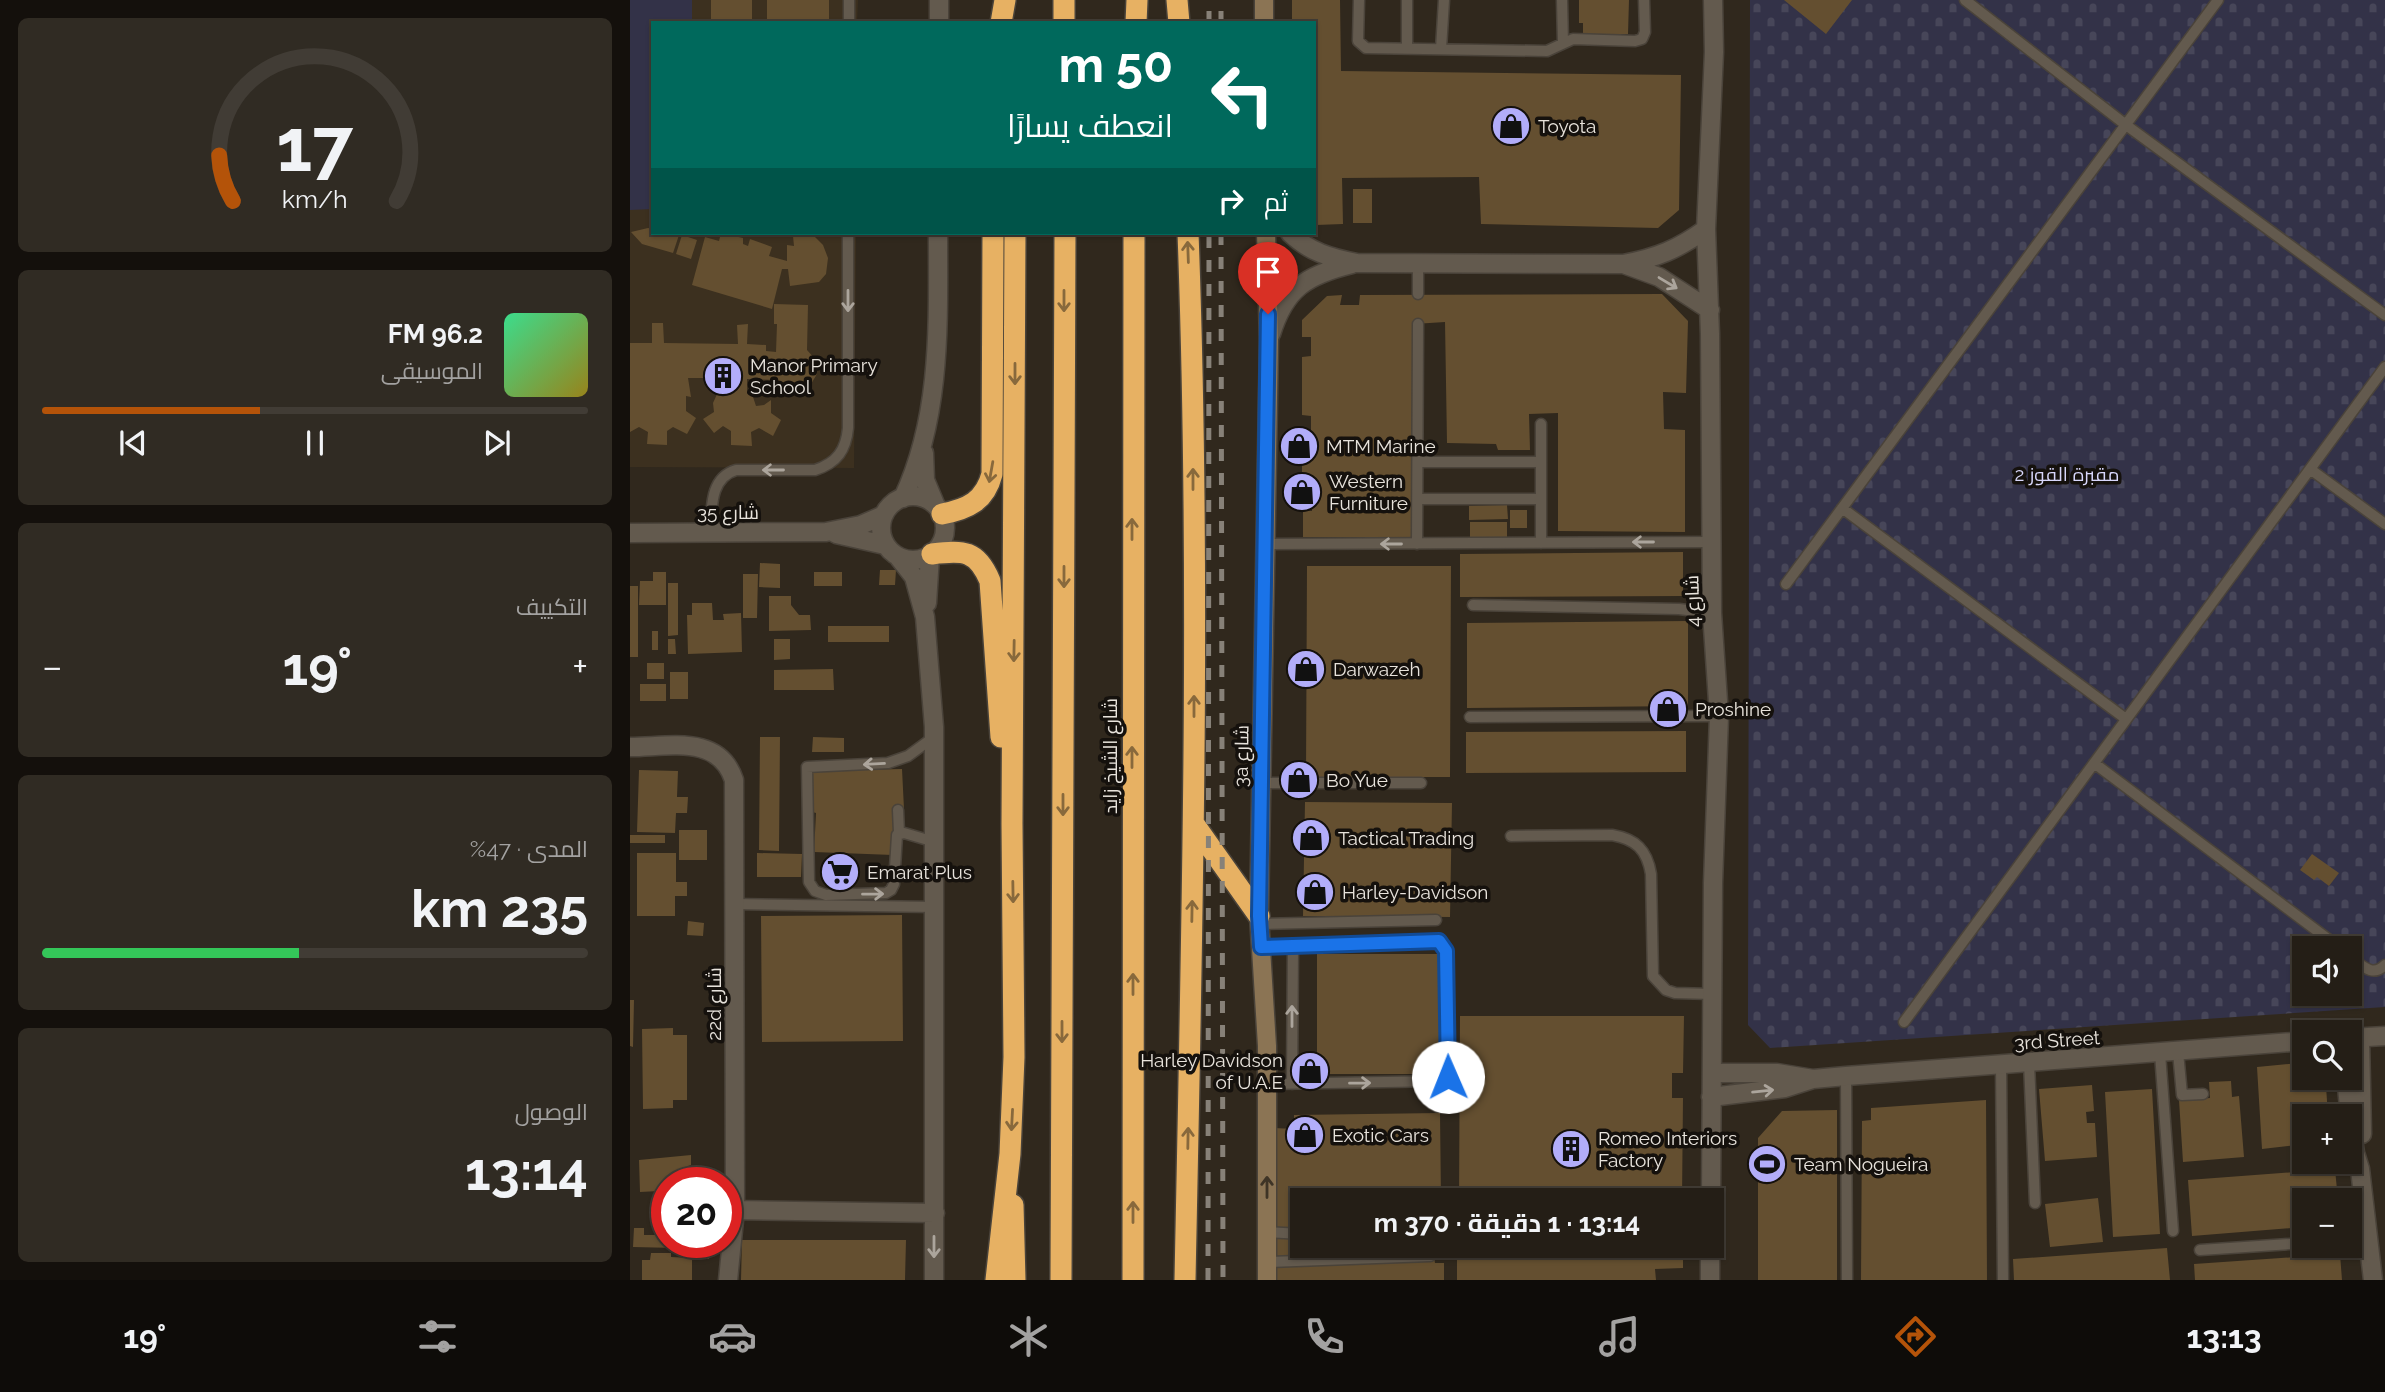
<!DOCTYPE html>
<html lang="ar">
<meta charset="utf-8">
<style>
body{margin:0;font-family:Raleway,Cairo,sans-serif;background:#302b23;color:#f1f3f6;direction:rtl;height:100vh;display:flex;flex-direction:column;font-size:26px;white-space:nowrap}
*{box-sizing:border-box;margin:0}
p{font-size:23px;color:#a3a2a1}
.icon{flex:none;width:38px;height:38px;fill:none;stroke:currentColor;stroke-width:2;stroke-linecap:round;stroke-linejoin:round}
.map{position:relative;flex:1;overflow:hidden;direction:ltr}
.drawer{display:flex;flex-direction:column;gap:18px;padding:18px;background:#14100c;width:630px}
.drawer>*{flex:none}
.guide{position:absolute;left:21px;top:21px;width:665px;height:214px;border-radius:0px;box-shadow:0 2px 5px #0004,0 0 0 2px #413c35;direction:rtl;background:#00695c;color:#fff;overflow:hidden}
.tools{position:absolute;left:1662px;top:936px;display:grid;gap:14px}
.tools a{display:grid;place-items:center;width:70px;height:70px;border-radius:0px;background:#241e16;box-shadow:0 2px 5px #0004,0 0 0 2px #413c35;font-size:35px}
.speed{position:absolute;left:21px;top:1167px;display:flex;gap:14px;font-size:35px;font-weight:700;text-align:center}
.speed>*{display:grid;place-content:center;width:91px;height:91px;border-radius:50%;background:#241e16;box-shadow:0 2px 5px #0004,0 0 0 2px #413c35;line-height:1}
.speed .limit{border:10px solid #d22;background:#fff;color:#111}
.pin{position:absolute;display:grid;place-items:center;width:60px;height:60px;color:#fff;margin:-72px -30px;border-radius:50% 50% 50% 0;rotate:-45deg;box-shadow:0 0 7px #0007}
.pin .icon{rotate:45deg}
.me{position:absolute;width:77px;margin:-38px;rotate:359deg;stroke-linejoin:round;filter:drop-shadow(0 0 5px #0008)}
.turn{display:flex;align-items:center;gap:24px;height:147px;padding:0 28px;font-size:32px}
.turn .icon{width:91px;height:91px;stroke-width:2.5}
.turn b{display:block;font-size:49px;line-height:60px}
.then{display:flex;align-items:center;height:66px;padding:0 28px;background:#0003;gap:14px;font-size:26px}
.big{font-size:52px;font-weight:700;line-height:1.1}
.drawer .tile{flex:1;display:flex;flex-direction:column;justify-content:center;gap:10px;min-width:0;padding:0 24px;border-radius:10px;background:#302b23}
.drawer .dial{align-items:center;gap:0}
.dial svg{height:182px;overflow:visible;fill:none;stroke:#413c35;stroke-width:7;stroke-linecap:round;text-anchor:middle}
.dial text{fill:#f1f3f6;stroke:none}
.song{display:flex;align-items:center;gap:21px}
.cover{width:84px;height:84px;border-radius:10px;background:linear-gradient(135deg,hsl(150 70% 55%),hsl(50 70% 35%))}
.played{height:7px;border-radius:4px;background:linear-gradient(90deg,#b45309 40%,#413c35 40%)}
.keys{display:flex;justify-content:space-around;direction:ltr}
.heat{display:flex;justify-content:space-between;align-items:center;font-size:38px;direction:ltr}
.charge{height:10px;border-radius:5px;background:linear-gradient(90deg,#34c759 47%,#413c35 0)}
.trip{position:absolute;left:660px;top:1188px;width:434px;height:70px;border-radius:0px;background:#241e16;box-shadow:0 2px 5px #0004,0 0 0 2px #413c35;font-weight:700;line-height:70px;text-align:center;direction:rtl}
.dock{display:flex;height:112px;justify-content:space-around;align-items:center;background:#0e0c09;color:#a3a2a1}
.dock .icon{width:49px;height:49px}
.dock .selected{color:#b45309}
.dock b{font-size:32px;color:#f1f3f6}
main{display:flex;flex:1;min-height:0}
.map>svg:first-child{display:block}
.built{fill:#3c301f}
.grass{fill:#333248}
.cemetery{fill:url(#cemetery-stones);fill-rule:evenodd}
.building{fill:#644f30}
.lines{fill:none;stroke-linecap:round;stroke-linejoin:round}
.lane-casing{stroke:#4a433a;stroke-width:13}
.street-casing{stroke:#4a433a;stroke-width:21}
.secondary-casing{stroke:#4a433a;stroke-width:21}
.highway-casing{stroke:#4a433a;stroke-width:24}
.lane{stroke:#635a4e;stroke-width:10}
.street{stroke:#635a4e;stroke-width:18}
.secondary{stroke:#8b7454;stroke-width:18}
.highway{stroke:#e7b163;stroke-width:21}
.rail{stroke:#878178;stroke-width:5;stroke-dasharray:12 12;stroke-linecap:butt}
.oneway{stroke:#88693c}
.oneway2{stroke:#aca59c}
.oneway3{stroke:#3e3426}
.route-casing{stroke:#114b97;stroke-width:18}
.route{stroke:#1a73e8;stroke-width:12}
.labels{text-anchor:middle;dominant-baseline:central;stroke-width:7;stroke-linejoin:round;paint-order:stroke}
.poi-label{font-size:19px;fill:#e8e3dc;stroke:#15110d;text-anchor:start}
.park-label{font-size:19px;fill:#d8d7fb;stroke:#15110d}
.street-label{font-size:19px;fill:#e8e3dc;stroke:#15110d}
</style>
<main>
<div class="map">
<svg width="1755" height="1280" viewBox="0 0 1755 1280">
<defs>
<pattern id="cemetery-stones" width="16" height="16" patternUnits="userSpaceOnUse" patternTransform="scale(1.75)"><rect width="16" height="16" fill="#333248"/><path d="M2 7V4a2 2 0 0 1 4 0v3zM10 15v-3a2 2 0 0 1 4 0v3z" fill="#474659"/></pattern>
</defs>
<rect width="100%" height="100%" fill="#30281d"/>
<path class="built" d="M0,0H228L227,23H23V233H226L224,468L0,467Z"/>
<path class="grass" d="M0,0H62V23H23V209L0,210Z"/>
<path class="cemetery" d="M1120,0H1755V1007L1140,1048L1118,1025ZM1675,948H1720V994H1675Z"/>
<path class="building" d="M81,0H122V23H81Z
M137,0H199V23H137Z
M662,0H710L711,71L1051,75L1049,210L1028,228L851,224L849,177L712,178L713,224L686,225L684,23H662Z
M949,0H999L998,34H953V23H949Z
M1154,0H1222L1196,34Z
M723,189H742V223H723Z
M18,228L23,229V233L49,235L43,253L12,244L1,232Z
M91,233L113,238V244L118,246L120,239L142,247L139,256L157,261V245L164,246L163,236L185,237L193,245L198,258L196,274L189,282L160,286L158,269H152L142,309L62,285L75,237L89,241Z
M52,235L67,240L61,259L46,254Z
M1032,294L1058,321L1056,393L1033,392L1034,429L1055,430V532L928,531V413L899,414L900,450H868L866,444L817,443L815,322L784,324L782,537H673V510L682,511L681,492L672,491V434H681V416L672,415V357L681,356V337H672V320L697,296L712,295L710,305H729L730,295Z
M144,304L178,305L177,350L185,359L187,374L178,389L164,395L147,392V387L143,386L144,380L117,379V393L123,397L126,406L134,405L141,400V413L151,420L143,436L129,428L121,432L122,446L101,445V431L93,426L84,433L73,419L84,412L83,403L88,392L84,387L83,378H58L61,397L56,396V411L66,418L57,434L43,427L37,431V445L17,444L18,432L9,427L0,432V343H22V323H33L34,343L108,344L107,325L118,324L117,344L136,345V351L146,352L147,324H144Z
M877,505L878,519L839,520V506Z
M880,510H897V528H880Z
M840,522H877V537H840Z
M1053,552V596L830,597V554Z
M130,563L150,564V588L129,587Z
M677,566H821L820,777H676Z
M250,570H266L265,585H249Z
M23,572H36V605H9L10,581H23Z
M184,572H212V586H184Z
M113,574H128L127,618H113Z
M38,583H48V635L38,636Z
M0,586H8V657H0Z
M139,596H161V605L169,615H180L181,630L139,631Z
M62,603H82L83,620H94L93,614L111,613L112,652L58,654L57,615H62Z
M1058,621V706L837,708V623Z
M198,626H259V642H198Z
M22,631H28V650H22Z
M38,639H45L46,654H38Z
M144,639H160V659L144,660Z
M17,663H34V679H17Z
M203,669L204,690H144V670Z
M40,672H58V699H40Z
M10,684H36V701H10Z
M1056,731V772L836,773V732Z
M130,737H150L149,851L129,850Z
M183,737L214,738V752H182Z
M272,769L274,809L264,811L263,855L184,852L186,813L179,811V771Z
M9,770L48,771L47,797H58L57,813H46L45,833L7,832Z
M675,802L822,803L820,917L673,916Z
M49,830H77V860H49Z
M0,835H35V843H0Z
M7,853H46V882H57V896H45V916H7Z
M127,853L172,854L171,877H127Z
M1682,854L1709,873L1699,886L1687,877L1684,880L1670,870Z
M272,915L273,1041L132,1042L131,916Z
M58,921L74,923L73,936L57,935Z
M687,954H812L811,1074H687Z
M0,1000H4L3,1047L0,1046Z
M830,1016H1054L1053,1073H1042V1098H1053L1052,1200H829Z
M43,1028V1035H57V1100H43V1108L13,1109L12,1029Z
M1670,1063L1675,1068V1078H1687L1696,1086L1698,1116H1675V1144L1632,1149L1627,1067Z
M1601,1081L1602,1097L1609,1096L1614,1157L1553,1162L1549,1100L1580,1098L1579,1082Z
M1462,1085L1464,1111L1456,1112L1457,1123H1465L1467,1157L1415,1161L1409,1089Z
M1522,1089L1530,1234L1483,1237L1475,1092Z
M1356,1100L1357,1280H1231L1232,1121L1241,1120V1108Z
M1207,1110V1280H1128V1138L1152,1111Z
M810,1113L811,1200H672V1246H802L805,1263H814V1280H643L644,1128L664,1129V1115Z
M61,1155V1165L58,1166V1172H53L54,1180H61V1183H37V1203H30L29,1191L10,1192L9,1160Z
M1705,1169L1708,1200H1675V1227L1562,1236L1558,1180Z
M1468,1198L1473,1242L1420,1247L1415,1204Z
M4,1228H14V1235H37V1242H46V1248L3,1247Z
M112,1240H276L275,1280H111Z
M63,1242H79V1259H63Z
M1537,1248L1540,1280H1384L1383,1259Z
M1053,1251V1268L1025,1269L1026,1280H827V1259Z
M21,1253H41V1257L62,1258V1280H12V1260H20Z
M1710,1254L1712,1280H1565L1564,1264Z"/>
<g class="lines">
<g class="lane-casing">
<path id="lane" d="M729,0L728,41L736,48L917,51L943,39L1005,41L1012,39L1015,32L1014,0
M932,0L933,43
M1335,0L1496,125L1755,315
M219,23V0
M777,48V0
M811,49L814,0
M788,263V294
M911,424V543
M788,462H911
M1680,469L1755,524
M788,499H911
M1212,508L1496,719
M80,533C82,510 79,478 106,470H185C207,463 216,450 218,428V233
M635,544L1081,542
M787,544L788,324
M1156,584L1588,0
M843,605L1049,609L1082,613
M840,717L1089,716
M304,737L278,756L258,763L177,767L179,882L185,891L196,895L256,893L261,890L264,884L267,835L274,833L305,842
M1464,763L1710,948
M631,783H791
M268,810L269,833
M881,836L982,835C1006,839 1017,850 1021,874L1023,976L1036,990L1045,993L1082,994
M105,904L305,907
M630,924L806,920
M631,947L805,940L812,944L816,951L819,1075L817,1079L812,1081L637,1084
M1720,957C1732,965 1742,978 1755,965
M1274,1022L1755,367
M1548,1052L1552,1095L1573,1094
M1530,1053L1543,1231
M1399,1063L1405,1203
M1371,1065L1373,1280
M1216,1076L1217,1280
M662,1084L663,946
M637,1232L672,1234
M1720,1240L1738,1239
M1570,1250L1675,1243
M637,1262L800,1256"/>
</g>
<g class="street-casing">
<path id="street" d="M309,23V0
M660,233C679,252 701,258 727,263L993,264C1027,258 1048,249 1076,229
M996,265L1029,277L1080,310
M641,334C655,288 677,275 722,264
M294,453L295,480L305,504
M251 528a32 32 0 1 1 64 0a32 32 0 1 1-64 0Z
M273,498C312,415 308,322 308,233
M0,533L196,532L231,525L254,515
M206,534L255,545
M269,558L284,577L295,617L304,727V1280
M297,603L300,556
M0,747C39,747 89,734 104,780L105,1210L98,1280
M1720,1038L1755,1036
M1730,1038L1732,1134
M1082,1073H1147L1183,1079
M1716,1078L1720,1116
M1081,1097L1155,1088L1183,1079L1216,1076L1675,1041
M1720,1118L1725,1153L1730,1169L1743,1280
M1081,1200L1083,883L1089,716L1082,613L1080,334L1076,229L1084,52L1083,0
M105,1210L305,1213
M1080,1280V1246"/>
</g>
<g class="secondary-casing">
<path id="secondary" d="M634,0V23
M636,233L639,341L629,916L637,1046V1280"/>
</g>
<g class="highway-casing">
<path id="highway" d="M434,0V23
M547,0L549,23
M371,23L375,0
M506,23L507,0
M312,514C338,509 355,501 362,474L363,233
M302,554C334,550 347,550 360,581L371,737
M564,824L629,916
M383,1205L385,1280
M366,1280L380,1154L384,1057L382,824L385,233
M431,1280L435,233
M503,1280L504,233
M555,1280C562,931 571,582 558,233"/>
</g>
<use href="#lane" class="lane"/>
<use href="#street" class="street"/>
<use href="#secondary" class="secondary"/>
<use href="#highway" class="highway"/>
<path class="rail" d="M579,23V0
M591,23V0
M591,233L593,1280
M578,1280L579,233"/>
</g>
<defs><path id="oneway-shaft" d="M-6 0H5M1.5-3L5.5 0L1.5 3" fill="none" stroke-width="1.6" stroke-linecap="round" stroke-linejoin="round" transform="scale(1.75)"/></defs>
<g class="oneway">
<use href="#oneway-shaft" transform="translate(558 252) rotate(-92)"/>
<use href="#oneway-shaft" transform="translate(434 301) rotate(90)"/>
<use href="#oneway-shaft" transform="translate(385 374) rotate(90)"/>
<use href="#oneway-shaft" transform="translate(361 472) rotate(100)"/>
<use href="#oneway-shaft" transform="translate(563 479) rotate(-90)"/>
<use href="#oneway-shaft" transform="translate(502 529) rotate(-90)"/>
<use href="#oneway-shaft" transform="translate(434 577) rotate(90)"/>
<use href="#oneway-shaft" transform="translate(384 651) rotate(91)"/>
<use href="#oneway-shaft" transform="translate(564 706) rotate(-90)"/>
<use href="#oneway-shaft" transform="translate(502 757) rotate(-90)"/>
<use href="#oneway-shaft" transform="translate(433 805) rotate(90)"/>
<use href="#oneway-shaft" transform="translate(383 892) rotate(89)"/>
<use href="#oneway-shaft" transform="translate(562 911) rotate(-89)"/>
<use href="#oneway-shaft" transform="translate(503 984) rotate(-90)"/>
<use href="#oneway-shaft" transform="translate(432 1032) rotate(90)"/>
<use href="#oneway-shaft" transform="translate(382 1120) rotate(93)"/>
<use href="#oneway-shaft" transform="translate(558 1138) rotate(-89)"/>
<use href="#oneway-shaft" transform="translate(503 1212) rotate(-90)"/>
</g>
<g class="oneway2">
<use href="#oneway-shaft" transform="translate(1038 283) rotate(31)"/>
<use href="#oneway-shaft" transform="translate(218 301) rotate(90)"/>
<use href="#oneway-shaft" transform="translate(143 470) rotate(-180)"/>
<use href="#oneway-shaft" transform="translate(1013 542) rotate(180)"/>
<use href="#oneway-shaft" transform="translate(761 544) rotate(180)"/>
<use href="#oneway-shaft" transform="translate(244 764) rotate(177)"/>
<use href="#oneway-shaft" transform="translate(243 894) rotate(-1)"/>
<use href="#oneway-shaft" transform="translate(662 1016) rotate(-90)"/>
<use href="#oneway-shaft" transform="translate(730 1083) rotate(-1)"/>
<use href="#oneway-shaft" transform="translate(1133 1091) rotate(-6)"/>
<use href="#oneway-shaft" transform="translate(304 1247) rotate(90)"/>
</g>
<use class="oneway3" href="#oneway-shaft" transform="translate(637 1187) rotate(-90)"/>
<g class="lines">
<g class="route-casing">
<path id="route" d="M638,314L629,916L631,947L809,941L816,951L818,1077"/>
</g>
<use href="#route" class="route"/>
</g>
<defs>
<g id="shop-disc" transform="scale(2.0125)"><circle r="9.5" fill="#b2adf9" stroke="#15110d"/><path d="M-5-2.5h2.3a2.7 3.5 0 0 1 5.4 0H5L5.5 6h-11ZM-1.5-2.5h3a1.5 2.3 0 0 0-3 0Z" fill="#111"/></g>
<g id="building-disc" transform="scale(2.0125)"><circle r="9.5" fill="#b2adf9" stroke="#15110d"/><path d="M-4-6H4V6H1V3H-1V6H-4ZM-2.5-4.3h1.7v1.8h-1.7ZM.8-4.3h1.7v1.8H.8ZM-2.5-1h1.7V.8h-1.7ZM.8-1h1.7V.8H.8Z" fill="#111"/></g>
<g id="supermarket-disc" transform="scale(2.0125)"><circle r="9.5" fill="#b2adf9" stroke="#15110d"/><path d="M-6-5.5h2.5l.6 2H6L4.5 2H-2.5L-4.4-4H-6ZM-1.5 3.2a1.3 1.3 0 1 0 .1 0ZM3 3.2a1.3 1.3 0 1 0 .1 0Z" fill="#111"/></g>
<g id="stadium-disc" transform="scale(2.0125)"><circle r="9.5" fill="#b2adf9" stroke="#15110d"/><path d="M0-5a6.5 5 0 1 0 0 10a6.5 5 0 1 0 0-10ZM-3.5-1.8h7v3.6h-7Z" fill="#111"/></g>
</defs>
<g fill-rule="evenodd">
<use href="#shop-disc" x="881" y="126"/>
<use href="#building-disc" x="93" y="376"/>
<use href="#shop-disc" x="669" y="446"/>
<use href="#shop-disc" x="672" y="492"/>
<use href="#shop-disc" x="676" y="669"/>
<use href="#shop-disc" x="1038" y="709"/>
<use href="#shop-disc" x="669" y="780"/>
<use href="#shop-disc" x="681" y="838"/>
<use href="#supermarket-disc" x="210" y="872"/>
<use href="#shop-disc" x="685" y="892"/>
<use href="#shop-disc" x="680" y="1071"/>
<use href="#shop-disc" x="675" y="1135"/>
<use href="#building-disc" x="941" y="1149"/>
<use href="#stadium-disc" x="1137" y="1164"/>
</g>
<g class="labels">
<g class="poi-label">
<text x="908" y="126">Toyota</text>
<text x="120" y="365">Manor Primary<tspan x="120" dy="22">School</tspan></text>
<text x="696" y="446">MTM Marine</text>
<text x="699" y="481">Western<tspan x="699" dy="22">Furniture</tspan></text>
<text x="703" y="669">Darwazeh</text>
<text x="1065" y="709">Proshine</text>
<text x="696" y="780">Bo Yue</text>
<text x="708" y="838">Tactical Trading</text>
<text x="237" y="872">Emarat Plus</text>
<text x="712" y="892">Harley-Davidson</text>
<text x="653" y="1060" text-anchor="end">Harley Davidson<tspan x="653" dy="22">of U.A.E</tspan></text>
<text x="702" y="1135">Exotic Cars</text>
<text x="968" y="1138">Romeo Interiors<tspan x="968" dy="22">Factory</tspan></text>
<text x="1164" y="1164">Team Nogueira</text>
</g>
<g class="park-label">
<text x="1437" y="474">مقبرة القوز 2</text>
</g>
<g class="street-label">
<text x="98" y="512">شارع 35</text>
<text transform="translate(1062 601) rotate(-92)">شارع 4</text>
<text transform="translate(480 756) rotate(-90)">شارع الشيخ زايد</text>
<text transform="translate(611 756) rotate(-89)">3a شارع</text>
<text transform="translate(84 1004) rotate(-90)">22d شارع</text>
<text transform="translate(1427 1040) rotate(-4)">3rd Street</text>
</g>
</g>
</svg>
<div class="tools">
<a><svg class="icon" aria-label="sound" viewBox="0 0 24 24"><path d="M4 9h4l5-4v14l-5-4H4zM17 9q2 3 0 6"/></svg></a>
<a><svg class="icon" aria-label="search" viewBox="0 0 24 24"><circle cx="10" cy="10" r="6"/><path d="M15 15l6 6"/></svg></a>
<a>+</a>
<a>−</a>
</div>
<div class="speed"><div class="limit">20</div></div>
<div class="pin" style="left:638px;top:314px;background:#d93025"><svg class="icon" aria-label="arrive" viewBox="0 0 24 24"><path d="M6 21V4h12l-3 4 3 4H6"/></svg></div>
<svg class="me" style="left:818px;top:1077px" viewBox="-20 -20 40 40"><circle r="19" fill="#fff"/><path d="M0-13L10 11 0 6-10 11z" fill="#1a73e8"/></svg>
<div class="trip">13:14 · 1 دقيقة · 370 m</div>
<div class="guide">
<div class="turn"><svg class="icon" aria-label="left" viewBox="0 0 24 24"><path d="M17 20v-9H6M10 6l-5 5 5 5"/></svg><div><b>50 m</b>انعطف يسارًا</div></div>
<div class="then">ثم<svg class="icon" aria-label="right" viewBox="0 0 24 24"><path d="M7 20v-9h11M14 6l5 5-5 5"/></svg></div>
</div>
</div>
<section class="drawer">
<div class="tile dial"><svg viewBox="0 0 100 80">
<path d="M14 69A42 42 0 1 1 86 69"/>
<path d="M14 69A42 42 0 0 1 8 49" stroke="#b45309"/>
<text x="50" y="56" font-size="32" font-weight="700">17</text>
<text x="50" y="72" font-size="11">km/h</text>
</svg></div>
<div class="tile">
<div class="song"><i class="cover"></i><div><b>96.2 FM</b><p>الموسيقى</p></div></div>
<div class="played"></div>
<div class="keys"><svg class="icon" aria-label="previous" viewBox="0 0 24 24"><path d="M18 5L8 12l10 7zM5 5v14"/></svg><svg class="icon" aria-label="pause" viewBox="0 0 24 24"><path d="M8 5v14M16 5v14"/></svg><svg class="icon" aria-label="next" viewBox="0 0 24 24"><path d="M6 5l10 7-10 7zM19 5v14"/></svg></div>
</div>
<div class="tile"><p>التكييف</p>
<div class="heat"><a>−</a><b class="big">19°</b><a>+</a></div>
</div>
<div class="tile"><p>المدى · 47%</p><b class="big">235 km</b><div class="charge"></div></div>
<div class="tile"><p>الوصول</p><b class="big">13:14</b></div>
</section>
</main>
<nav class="dock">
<b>13:13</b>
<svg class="icon selected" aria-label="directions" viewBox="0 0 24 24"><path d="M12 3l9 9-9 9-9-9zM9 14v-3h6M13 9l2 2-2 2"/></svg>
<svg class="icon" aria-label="music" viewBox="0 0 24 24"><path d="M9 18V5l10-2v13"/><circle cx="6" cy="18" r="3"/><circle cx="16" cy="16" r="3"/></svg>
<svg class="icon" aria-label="phone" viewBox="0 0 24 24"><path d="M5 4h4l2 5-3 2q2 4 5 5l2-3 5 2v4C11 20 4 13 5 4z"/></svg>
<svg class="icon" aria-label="climate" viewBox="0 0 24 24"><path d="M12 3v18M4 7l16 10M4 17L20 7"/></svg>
<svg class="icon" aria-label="car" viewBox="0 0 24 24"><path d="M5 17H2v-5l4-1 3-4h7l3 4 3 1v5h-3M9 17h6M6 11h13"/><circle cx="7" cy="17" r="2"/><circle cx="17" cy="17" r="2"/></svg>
<svg class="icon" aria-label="filters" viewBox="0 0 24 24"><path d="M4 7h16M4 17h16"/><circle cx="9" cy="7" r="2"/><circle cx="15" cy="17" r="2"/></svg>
<b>19°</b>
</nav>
